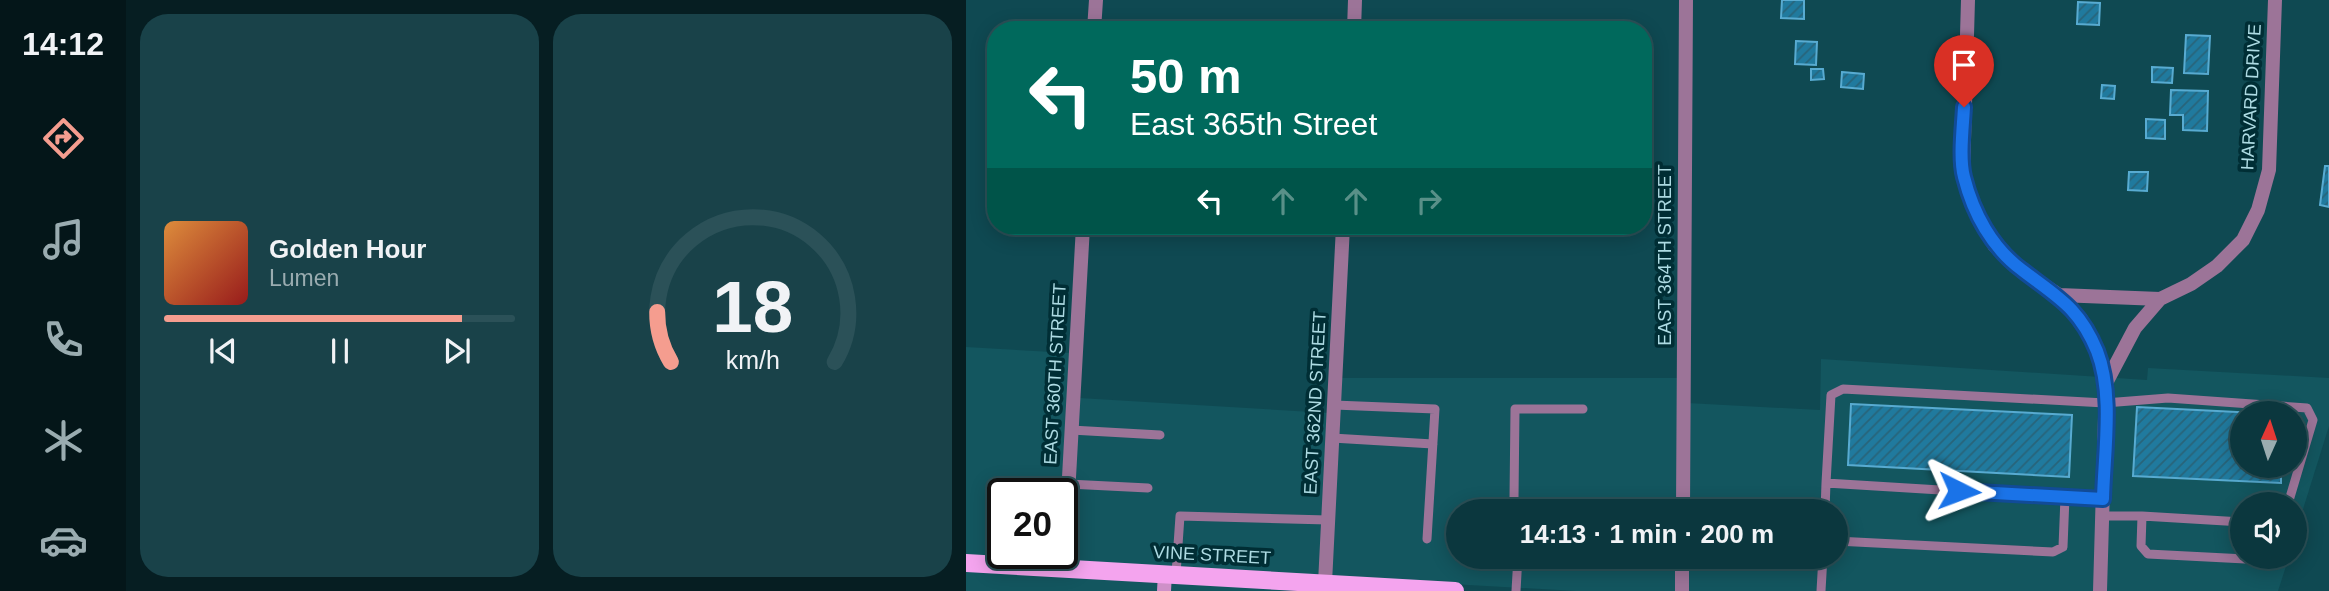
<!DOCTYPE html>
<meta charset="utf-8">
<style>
body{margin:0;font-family:Arial,sans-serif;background:#194249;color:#f1f3f6;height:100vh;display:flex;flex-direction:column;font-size:26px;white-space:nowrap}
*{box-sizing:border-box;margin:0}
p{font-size:23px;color:#9aacb0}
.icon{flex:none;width:38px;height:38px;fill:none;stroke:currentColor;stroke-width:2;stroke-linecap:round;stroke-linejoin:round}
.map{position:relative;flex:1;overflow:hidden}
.side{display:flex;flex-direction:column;gap:14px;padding:14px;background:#061e22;width:840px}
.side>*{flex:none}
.guide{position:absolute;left:21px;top:21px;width:665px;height:214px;border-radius:28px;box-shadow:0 4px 18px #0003,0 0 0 2px #2b5158;background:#00695c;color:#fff;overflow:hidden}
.needle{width:46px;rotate:3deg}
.tools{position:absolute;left:1264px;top:401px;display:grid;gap:14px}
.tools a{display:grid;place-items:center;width:77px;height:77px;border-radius:50%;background:#0b373e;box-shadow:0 4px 18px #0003,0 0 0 2px #2b5158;font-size:35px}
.speed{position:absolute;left:21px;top:478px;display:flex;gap:14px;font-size:35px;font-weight:700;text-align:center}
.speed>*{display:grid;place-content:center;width:91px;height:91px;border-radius:50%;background:#0b373e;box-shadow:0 4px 18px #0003,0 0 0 2px #2b5158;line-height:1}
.speed .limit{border:4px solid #111;border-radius:10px;background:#fff;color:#111}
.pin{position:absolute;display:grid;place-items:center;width:60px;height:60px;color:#fff;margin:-72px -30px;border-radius:50% 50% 50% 0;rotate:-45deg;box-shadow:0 0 7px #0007}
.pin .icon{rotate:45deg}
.me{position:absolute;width:77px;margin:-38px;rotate:93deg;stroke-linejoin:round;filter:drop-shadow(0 0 5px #0008)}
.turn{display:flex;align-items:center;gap:24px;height:147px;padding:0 28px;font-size:32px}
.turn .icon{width:91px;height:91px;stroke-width:2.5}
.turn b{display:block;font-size:49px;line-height:60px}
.lanes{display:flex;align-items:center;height:66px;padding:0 28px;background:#0003;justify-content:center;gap:35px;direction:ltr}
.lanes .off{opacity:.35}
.side .tile{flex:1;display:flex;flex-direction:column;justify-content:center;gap:10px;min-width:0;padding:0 24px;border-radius:28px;background:#194249}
.side .dial{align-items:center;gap:0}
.dial svg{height:182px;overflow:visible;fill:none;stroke:#2b5158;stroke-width:7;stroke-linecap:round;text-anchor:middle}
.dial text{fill:#f1f3f6;stroke:none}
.song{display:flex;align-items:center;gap:21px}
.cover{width:84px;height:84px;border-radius:10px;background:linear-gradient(135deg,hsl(30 70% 55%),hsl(0 70% 35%))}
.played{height:7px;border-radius:4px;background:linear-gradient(90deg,#f59d8f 85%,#2b5158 85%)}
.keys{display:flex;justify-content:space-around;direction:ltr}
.side .tiles{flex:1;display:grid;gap:14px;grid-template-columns:repeat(2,1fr)}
.trip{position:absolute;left:480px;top:499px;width:402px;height:70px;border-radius:35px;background:#0b373e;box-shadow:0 4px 18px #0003,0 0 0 2px #2b5158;font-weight:700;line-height:70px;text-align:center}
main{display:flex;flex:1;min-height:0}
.tab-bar{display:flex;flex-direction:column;width:126px;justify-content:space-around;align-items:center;background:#041619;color:#9aacb0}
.tab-bar .icon{width:49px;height:49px}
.tab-bar .active{color:#f59d8f}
.tab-bar b{font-size:32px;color:#f1f3f6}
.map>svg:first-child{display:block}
.built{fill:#13565f;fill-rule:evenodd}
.building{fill:url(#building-hatch);stroke:#58abd1;stroke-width:2}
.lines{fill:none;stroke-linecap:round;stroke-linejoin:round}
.lane{stroke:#9c7498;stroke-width:9}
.street{stroke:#9c7498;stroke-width:14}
.secondary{stroke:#ce90c8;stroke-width:14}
.primary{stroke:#f4a4ee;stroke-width:18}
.route-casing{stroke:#114b97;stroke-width:18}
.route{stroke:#1a73e8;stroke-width:12}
.labels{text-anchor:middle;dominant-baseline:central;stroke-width:7;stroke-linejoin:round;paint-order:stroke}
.street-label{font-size:18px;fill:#addbe3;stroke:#002e35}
</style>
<main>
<nav class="tab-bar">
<b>14:12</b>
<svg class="icon active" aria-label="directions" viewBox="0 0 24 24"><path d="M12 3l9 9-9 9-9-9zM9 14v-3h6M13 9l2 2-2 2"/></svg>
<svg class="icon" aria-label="music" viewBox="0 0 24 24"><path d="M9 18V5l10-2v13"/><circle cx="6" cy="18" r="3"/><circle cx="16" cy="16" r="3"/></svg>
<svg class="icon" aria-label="phone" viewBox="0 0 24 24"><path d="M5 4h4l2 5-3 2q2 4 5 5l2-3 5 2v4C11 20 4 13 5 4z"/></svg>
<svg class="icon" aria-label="climate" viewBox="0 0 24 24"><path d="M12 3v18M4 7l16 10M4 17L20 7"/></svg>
<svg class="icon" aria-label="car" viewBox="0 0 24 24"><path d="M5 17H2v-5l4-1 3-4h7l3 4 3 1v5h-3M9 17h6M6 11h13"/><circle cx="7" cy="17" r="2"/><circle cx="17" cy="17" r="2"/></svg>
</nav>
<section class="side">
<div class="tiles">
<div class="tile">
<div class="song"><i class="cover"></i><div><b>Golden Hour</b><p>Lumen</p></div></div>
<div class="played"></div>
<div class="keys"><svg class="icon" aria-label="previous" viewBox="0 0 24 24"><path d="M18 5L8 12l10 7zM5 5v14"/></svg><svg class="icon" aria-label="pause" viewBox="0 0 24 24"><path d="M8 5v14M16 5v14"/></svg><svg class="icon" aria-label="next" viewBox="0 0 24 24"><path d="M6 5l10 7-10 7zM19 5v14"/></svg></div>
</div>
<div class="tile dial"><svg viewBox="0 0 100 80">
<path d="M14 69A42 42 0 1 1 86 69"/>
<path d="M14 69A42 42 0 0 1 8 47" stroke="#f59d8f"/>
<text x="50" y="56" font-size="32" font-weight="700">18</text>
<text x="50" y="72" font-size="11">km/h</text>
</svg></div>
</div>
</section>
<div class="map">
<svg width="1363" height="591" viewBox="0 0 1363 591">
<defs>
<pattern id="building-hatch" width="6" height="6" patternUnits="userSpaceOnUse" patternTransform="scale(1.75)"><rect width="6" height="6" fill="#207a9e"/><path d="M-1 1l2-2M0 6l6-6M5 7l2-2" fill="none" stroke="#28647a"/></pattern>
</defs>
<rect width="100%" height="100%" fill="#0f4952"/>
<path class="built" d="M0,347L104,353L96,494H37V553H93V561L0,557Z
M855,359L1181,380L1182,368L1363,378V426L1328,538V504H1276V556L1323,557L1312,591H721V557L870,556V511H721V403L854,410ZM1276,413H1328V466H1276Z
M376,378H712V511H492V556L711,557V591H610L363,577Z
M113,398L363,413L354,577L103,563Z
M0,565L195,578L194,591H0Z
M203,579L396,591H203Z"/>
<path class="building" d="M816,0H838V19L815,18Z
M1112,2L1134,3L1133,25L1111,24Z
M1220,35L1244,36L1242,74L1218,73Z
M830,41L851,42L850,65L829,64Z
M1186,67L1207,68L1206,83L1186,82Z
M845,69H857L858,79L845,80Z
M876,72L898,74L897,89L875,87Z
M1136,85L1149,86L1148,99L1135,98Z
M1205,90L1242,91L1241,131L1217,130V115H1204Z
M1180,119L1199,120V139L1180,138Z
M1359,166H1363V207L1354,205Z
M1163,172H1182L1181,191L1162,190Z
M885,404L1106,415L1103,477L882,465Z
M1171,407L1291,413H1276V466H1315V483L1167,476Z
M1328,418H1333L1332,442H1328Z"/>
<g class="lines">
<path class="lane" d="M368,405L469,409L461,539
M105,430L194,435
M366,438L467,444
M860,483L865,395L877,389L1139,403L1202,398L1341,408L1347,420L1322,504
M102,484L182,488
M553,511L548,498L549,409H617
M859,511L860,483L1137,500
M1136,516H1176L1175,546L1182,554L1299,560L1305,556
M1176,516L1276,522
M870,541L1087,552L1097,547L1099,497
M210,574L214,516L362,520
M550,591L552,556
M855,591L857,556"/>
<path class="street" d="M1002,0L997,175L1011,214L1028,245L1054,269L1093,295L1115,319L1131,351L1140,383L1134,591
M128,30L130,0
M388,30L389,0
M1093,295L1194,299
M1140,383L1169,328L1194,299L1225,284L1251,266L1277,240L1292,210L1303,170L1309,0
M717,511L720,0
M98,567L117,226
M359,583L377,226
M716,591V556"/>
<path class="secondary" d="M198,591L199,573"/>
<path class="primary" d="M0,563L489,591"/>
</g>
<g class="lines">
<g class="route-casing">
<path id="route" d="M993,491L1137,499C1138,453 1148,394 1131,351C1113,307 1091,297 1056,270C1026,248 1007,213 998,177C993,158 997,127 998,107"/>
</g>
<use href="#route" class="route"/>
</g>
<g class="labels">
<g class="street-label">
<text transform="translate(1285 97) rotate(-87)">HARVARD DRIVE</text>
<text transform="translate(699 255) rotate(-90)">EAST 364TH STREET</text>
<text transform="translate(89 374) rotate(-87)">EAST 360TH STREET</text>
<text transform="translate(349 403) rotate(-87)">EAST 362ND STREET</text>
<text transform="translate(246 555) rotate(3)">VINE STREET</text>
</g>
</g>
</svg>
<div class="tools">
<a><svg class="needle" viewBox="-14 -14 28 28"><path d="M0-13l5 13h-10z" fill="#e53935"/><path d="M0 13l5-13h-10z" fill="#9aacb0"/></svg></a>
<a><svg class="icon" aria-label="sound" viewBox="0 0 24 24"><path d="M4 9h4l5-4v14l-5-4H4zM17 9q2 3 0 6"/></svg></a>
</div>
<div class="speed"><div class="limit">20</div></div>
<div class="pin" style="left:998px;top:107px;background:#d93025"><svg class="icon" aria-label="arrive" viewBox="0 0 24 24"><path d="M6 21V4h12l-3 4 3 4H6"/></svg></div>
<svg class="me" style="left:993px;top:491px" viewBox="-20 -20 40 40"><path d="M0-17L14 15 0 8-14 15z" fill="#1a73e8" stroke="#fff" stroke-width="4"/></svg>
<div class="trip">14:13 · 1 min · 200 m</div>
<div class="guide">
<div class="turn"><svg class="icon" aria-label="left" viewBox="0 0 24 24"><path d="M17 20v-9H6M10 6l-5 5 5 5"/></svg><div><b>50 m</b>East 365th Street</div></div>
<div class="lanes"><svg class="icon" aria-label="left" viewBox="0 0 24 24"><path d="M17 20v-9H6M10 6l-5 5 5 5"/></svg><svg class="icon off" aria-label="ahead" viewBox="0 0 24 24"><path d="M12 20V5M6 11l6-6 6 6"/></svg><svg class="icon off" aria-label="ahead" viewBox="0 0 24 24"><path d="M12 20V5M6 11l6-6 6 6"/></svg><svg class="icon off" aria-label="right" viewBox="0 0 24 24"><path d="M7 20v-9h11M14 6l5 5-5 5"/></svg></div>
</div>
</div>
</main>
